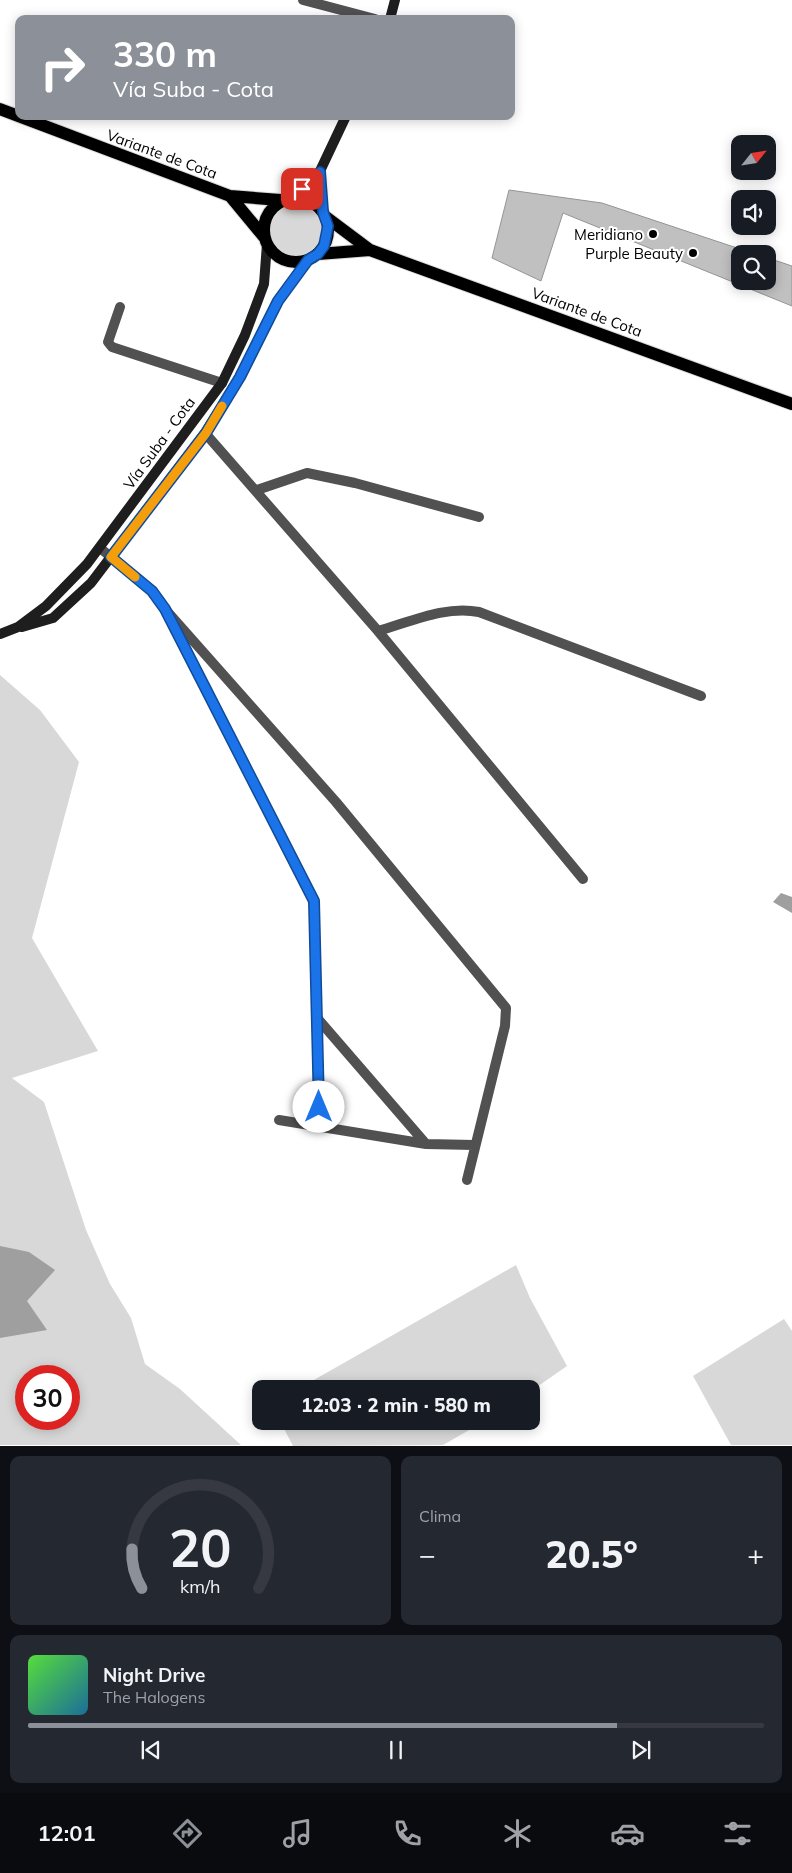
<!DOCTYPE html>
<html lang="es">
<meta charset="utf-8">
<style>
body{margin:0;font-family:Mulish,sans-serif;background:#242831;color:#f1f3f6;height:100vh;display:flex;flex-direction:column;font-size:19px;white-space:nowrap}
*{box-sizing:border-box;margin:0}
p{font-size:16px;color:#9ea1a6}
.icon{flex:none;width:28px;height:28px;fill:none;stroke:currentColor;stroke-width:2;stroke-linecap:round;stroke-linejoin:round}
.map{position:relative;height:1446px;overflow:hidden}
.drawer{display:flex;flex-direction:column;gap:10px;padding:10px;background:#0d0f14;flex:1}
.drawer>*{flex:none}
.guide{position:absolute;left:15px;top:15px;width:500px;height:105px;border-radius:10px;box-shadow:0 2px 12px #0003;background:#8c9099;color:#fff;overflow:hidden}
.needle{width:32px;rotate:60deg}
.controls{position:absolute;left:731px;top:135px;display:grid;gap:10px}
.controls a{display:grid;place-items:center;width:45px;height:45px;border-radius:10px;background:#171b24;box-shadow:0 2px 12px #0003;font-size:25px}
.speed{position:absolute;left:15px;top:1365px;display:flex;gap:10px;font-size:25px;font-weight:700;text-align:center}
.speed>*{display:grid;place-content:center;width:65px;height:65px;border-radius:50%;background:#171b24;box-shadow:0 2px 12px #0003;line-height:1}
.speed .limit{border:8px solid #d22;background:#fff;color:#111}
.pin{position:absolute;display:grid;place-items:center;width:42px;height:42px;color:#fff;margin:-21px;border-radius:10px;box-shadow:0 2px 8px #0006}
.me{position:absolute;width:55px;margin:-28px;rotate:0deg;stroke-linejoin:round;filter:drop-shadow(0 0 4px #0008)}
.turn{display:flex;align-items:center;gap:18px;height:105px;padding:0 15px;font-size:22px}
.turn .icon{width:65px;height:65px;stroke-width:2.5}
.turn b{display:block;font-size:35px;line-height:42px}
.big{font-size:38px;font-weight:800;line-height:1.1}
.drawer .tile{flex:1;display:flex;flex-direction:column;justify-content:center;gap:8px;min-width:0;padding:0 18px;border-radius:10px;background:#242831}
.drawer .dial{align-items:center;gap:0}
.dial svg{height:130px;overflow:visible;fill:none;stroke:#363941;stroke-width:7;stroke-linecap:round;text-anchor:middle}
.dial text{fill:#f1f3f6;stroke:none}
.song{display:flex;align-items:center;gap:15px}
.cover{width:60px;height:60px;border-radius:8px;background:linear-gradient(135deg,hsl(110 70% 55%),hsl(200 70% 35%))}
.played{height:5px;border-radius:2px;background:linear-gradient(90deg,#8c9099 80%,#363941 80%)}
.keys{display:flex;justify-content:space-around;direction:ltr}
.heat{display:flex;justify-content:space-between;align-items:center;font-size:28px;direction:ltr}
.drawer .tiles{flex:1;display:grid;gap:10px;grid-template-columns:1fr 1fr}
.tile:last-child{grid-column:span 2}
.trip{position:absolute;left:252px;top:1380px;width:288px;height:50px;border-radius:10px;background:#171b24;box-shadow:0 2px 12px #0003;font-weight:800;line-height:50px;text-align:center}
.tabs{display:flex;height:80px;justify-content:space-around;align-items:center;background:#090b0e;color:#9ea1a6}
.tabs .icon{width:35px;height:35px}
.tabs .selected{color:#8c9099}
.tabs b{font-size:22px;color:#f1f3f6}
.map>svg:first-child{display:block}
.green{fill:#d8d8d8;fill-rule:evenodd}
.water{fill:#9f9f9f}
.building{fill:#c0c0c0;stroke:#959595}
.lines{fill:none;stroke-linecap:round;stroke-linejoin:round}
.primary-casing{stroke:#dbdbdb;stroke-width:14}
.street{stroke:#515151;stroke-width:10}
.secondary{stroke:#1e1e1e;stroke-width:10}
.primary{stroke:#000;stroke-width:12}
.route-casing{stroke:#114b97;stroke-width:12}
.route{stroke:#1a73e8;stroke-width:9}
.slow{stroke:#f59e0b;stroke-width:9}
.poi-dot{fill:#000;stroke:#fff;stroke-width:2}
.labels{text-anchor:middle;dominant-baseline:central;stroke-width:4;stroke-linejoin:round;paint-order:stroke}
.street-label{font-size:15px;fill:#000;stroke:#fff}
.poi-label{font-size:15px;fill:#000;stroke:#fff;text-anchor:end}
</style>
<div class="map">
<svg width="792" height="1446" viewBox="0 0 792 1446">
<rect width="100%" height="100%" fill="#fff"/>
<path class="green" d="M267 230a28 28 0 1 1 56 0a28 28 0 1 1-56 0Z
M0,675L40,710L79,762L32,938L98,1051L12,1078L44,1102L86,1230L110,1284L131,1318L145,1364L180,1389L241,1445H0ZM26,1376H69V1419H26Z
M516,1265L530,1298L567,1366L531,1391V1389H298Z
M784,1319L792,1331V1445H731L693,1376Z
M280,1421H485L443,1445L293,1446Z"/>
<path class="water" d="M781,893L792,897V913L773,902Z
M0,1246L29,1252L55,1270L27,1301L47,1330L0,1338Z"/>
<path class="building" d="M509,190L602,203L740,249V281H768V258L792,266V306L563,213L541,281L492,258Z"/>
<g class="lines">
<g class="primary-casing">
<path id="primary" d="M0,109L230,196L280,200
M230,196L264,237
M264 230a32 32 0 1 1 64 0a32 32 0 1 1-64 0Z
M326,217L370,250L792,404
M318,254L370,250"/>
</g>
<path class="street" d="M303,0L375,19
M120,307L108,342L112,347L222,383
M205,433L378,631L583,879
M257,490L307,473L355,483L479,517
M100,548L152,591L165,609L336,802L506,1008L505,1026L467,1180
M172,622L314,901L319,1124
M378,631C410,622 446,605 479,612L701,696
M318,1019L426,1144
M279,1120L426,1144L474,1145"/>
<path class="secondary" d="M390,19L395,0
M320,171L323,212
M291,197L320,171L346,116
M22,627L53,618L91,583L205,433L240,377L278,301L308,260
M0,634L18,627L46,606L87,564L222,383L245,335L264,284L267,244"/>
<use href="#primary" class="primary"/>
</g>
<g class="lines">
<g class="route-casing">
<path id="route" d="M302,189L320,172L323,212L328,226L324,246L318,254L308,260L278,301L240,377L206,433L111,557L152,591L165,609L314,901L319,1107"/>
</g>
<use href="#route" class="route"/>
<path class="slow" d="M135,577L111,557L206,433L222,406"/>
</g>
<g class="poi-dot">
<circle cx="653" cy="234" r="5"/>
<circle cx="693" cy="253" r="5"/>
</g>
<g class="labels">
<g class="street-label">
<text transform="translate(162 154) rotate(20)">Variante de Cota</text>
<text transform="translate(587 312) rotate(20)">Variante de Cota</text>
<text transform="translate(159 443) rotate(-54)">Vía Suba - Cota</text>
</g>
<g class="poi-label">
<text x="643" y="234">Meridiano</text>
<text x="683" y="253">Purple Beauty</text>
</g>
</g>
</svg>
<div class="controls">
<a><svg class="needle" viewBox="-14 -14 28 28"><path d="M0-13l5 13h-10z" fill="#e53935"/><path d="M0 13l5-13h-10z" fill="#9ea1a6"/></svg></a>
<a><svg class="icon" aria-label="sound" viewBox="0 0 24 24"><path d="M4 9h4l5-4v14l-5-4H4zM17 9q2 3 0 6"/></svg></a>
<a><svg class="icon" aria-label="search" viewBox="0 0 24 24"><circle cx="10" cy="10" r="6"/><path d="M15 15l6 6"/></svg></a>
</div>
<div class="speed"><div class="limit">30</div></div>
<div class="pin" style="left:302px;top:189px;background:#d93025"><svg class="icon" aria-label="arrive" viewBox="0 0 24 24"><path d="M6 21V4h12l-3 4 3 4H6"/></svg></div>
<svg class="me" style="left:319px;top:1107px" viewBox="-20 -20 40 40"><circle r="19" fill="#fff"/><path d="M0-13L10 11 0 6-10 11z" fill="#1a73e8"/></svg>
<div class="trip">12:03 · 2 min · 580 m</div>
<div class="guide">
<div class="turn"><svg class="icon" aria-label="right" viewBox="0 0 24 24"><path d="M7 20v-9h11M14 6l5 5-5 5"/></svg><div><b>330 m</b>Vía Suba - Cota</div></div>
</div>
</div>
<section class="drawer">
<div class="tiles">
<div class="tile dial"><svg viewBox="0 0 100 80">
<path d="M14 69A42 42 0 1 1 86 69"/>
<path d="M14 69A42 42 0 0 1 8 45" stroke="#8c9099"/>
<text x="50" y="56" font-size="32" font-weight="700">20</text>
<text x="50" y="72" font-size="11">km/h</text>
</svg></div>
<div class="tile"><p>Clima</p>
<div class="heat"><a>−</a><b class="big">20.5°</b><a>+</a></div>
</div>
<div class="tile">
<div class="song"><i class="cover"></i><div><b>Night Drive</b><p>The Halogens</p></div></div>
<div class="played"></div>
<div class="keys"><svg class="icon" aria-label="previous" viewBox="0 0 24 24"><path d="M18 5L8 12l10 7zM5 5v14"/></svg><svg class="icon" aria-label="pause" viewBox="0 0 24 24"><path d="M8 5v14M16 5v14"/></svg><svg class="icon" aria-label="next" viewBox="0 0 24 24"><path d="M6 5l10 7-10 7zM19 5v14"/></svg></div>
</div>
</div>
</section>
<nav class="tabs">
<b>12:01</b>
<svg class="icon selected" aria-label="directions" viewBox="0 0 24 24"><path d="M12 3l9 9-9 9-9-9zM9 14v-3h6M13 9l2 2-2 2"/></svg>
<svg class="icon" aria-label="music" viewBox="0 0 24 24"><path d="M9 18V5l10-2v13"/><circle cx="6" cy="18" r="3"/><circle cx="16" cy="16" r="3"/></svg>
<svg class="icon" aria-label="phone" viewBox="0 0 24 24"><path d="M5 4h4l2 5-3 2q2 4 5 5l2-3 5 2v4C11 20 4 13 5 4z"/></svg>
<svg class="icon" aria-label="climate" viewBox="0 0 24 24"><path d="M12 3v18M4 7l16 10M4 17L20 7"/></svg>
<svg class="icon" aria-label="car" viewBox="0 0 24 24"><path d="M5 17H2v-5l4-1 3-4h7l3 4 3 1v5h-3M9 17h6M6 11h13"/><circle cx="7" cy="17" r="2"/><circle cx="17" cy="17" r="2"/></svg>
<svg class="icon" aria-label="filters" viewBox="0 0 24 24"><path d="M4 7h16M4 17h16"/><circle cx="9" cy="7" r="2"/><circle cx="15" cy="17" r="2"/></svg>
</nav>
